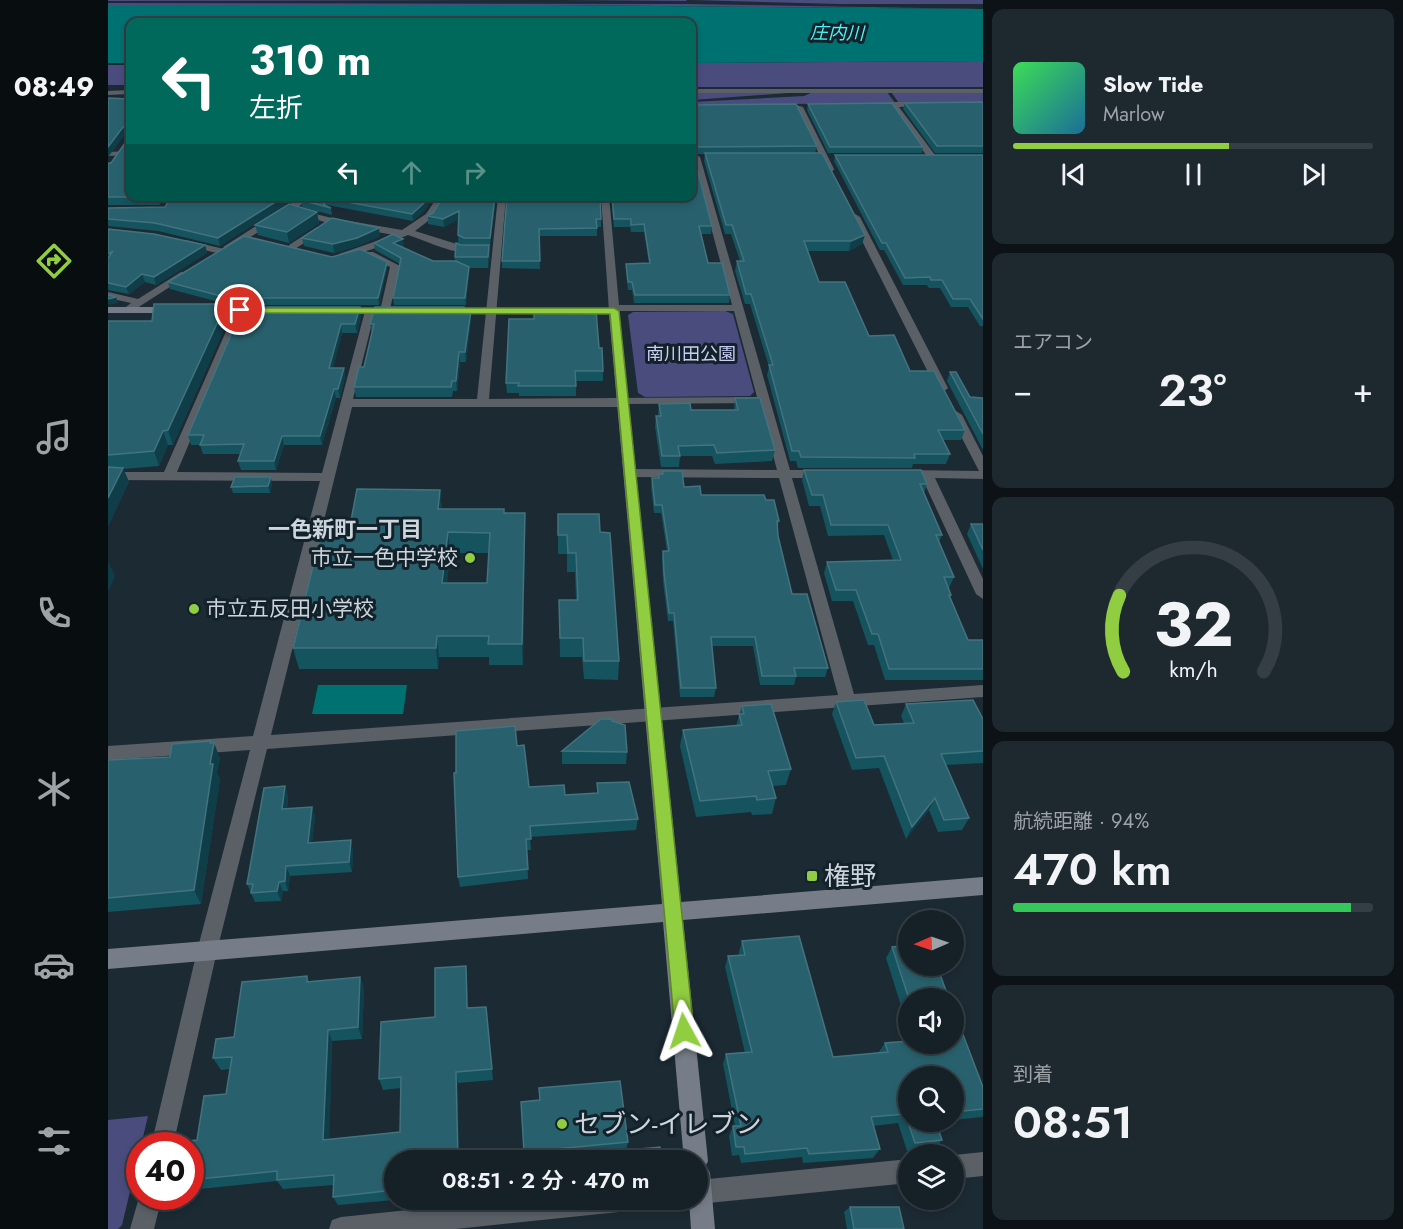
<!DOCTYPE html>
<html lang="ja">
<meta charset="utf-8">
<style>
body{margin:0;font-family:Jost,"Noto Sans JP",sans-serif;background:#1e282f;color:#f1f3f6;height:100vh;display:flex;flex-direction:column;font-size:22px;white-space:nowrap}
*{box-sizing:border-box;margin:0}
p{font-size:20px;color:#9da3a7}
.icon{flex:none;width:33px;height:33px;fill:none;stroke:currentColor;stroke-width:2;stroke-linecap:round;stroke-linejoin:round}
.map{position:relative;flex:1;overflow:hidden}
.details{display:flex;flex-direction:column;gap:9px;padding:9px;background:#0c1215;width:420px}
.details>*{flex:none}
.guide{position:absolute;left:18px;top:18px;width:570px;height:183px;border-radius:12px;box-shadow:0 3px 9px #0003,0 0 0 2px #343e44;background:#00695c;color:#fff;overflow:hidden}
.needle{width:39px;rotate:268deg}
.fabs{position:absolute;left:790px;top:910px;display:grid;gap:12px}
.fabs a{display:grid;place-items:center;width:66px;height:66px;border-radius:50%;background:#152027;box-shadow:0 3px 9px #0003,0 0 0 2px #343e44;font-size:30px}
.speed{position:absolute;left:18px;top:1132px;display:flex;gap:12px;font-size:30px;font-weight:700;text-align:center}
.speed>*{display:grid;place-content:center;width:78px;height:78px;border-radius:50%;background:#152027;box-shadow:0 3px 9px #0003,0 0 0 2px #343e44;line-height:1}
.speed .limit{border:9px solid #d22;background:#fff;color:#111}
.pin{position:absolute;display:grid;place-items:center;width:51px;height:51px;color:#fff;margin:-26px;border:3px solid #fff;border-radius:50%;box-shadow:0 2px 6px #0007}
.me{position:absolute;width:66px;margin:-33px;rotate:355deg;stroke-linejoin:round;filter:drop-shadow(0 0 4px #0008)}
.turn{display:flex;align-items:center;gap:21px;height:126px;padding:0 24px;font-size:27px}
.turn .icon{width:78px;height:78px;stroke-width:2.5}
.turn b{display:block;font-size:42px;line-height:51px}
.lanes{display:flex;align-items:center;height:57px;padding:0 24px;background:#0003;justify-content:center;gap:30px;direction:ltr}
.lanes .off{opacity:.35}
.big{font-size:45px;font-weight:600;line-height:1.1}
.details .widget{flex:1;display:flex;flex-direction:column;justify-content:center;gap:9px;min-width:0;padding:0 21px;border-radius:12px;background:#1e282f}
.details .dial{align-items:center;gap:0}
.dial svg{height:156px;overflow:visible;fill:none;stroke:#343e44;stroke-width:7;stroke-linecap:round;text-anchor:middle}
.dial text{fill:#f1f3f6;stroke:none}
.song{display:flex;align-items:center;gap:18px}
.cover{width:72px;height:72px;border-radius:9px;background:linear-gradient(135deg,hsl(130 70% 55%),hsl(200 70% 35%))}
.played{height:6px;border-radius:3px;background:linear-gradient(90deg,#90cd40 60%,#343e44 60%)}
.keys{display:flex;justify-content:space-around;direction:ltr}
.heat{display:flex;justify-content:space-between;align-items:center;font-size:33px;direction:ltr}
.charge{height:9px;border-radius:4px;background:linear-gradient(90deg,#34c759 94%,#343e44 0)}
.trip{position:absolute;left:276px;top:1150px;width:324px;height:60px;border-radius:30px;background:#152027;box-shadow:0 3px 9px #0003,0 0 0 2px #343e44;font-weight:600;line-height:60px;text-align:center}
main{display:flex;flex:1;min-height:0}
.dock{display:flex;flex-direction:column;width:108px;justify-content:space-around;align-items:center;background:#080d10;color:#9da3a7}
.dock .icon{width:42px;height:42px}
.dock .on{color:#90cd40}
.dock b{font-size:27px;color:#f1f3f6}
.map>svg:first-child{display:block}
.green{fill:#4a4c7e}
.water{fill:#007171}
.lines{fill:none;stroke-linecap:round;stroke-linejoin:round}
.street{fill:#5b5f66;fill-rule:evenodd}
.secondary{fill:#777d88;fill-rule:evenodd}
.wall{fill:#15535f;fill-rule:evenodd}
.shaded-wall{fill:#0f3d48}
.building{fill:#28616d;stroke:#42737e;stroke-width:1.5;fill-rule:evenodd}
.route{fill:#90cd40;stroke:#5e852a;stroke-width:1.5}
.poi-dot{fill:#90cd40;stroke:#12212a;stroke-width:2}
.labels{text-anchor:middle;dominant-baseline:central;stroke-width:6;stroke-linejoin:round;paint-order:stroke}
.far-water-label{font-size:18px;font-style:italic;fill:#4bf6f6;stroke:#12212a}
.far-park-label{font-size:18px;fill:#c9cdf4;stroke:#12212a}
.poi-label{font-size:21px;fill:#ccd5db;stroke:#12212a;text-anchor:end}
.neighbourhood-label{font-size:22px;font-weight:bold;fill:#ccd5db;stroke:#12212a}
.near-poi-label{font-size:26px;fill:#ccd5db;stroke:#12212a;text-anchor:start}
</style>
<main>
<nav class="dock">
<b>08:49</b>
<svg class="icon on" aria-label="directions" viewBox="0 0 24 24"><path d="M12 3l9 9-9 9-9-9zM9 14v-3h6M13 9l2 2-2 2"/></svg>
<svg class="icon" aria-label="music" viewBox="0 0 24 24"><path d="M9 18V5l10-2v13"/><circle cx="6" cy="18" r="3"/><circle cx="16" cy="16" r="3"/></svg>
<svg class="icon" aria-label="phone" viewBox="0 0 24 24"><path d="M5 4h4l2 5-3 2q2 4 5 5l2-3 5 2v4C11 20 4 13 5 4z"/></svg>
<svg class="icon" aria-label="climate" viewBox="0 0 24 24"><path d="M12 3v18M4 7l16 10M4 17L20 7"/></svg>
<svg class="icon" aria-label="car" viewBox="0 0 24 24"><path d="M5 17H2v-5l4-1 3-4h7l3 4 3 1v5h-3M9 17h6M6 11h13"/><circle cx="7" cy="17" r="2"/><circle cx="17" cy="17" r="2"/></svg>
<svg class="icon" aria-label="filters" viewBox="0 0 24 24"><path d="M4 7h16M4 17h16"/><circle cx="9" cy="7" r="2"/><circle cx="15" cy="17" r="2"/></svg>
</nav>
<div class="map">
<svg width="875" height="1229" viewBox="0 0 875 1229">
<rect width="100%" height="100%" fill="#1c2a34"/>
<path class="green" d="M449,0L0,1V0H578L579,1Z
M584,0H875V4H732Z
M0,3L579,4L875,9L441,5H0Z
M875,61V87H584V63Z
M0,65H22V85H0Z
M705,92H779L787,103L584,105V102L696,96Z
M783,92H875V103H791Z
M584,93L679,92L680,93L584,100Z
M617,311L625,314L646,392L642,396L537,397L530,393L520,315L525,312Z
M40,1116L14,1225L10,1229H0V1120Z"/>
<path class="water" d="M0,5H441L875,9V61L584,63V22H22V63H0Z
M210,685H299L295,714H204Z"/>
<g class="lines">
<path class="street" d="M584,89H875V93H584Z
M22,90V94L0,95V91Z
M785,102H818L815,106L791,107L827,155V159H821L783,107H764L760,105Z
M688,105L695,107L726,169L725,171L718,169Z
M22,151V155L0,156V152Z
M588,155L592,157L682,470H714L720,474L714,478H684L746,694L875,685V697L159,749L109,951L65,1146H43L89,951L142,750L0,760V746L145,736L212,481L0,480V472H56L127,311L132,308L137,311L69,472L214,473L257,311L262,308L267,311L245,399H369L390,196H398L381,399L649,397L626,311H511L506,314L501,311L493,196H501L511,305H624L584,157ZM651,403L669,470L522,469L516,473L522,477L671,478L730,695L163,735L244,407H515L521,404Z
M195,196H206L187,209L224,218L294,230L318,214L330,196H339L324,218L307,231L371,251C358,260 316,240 300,235L271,247L234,259L231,258V254L286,235L223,224L187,213V209L123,249L115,247Z
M747,214L752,217L840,388L838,390L834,391L828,388L742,217Z
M209,227L217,229L187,249H181V245Z
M78,240L116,249L118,251L113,254L75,245L73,243Z
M259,252H265L292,266L281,313L272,311L282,267L259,256Z
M73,272L82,274L23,312L14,310L23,303L0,298V292L30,299Z
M848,411L854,415L875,456V479L827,478L875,579V599L868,594L814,478H795L789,474L795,470L871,471L842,415Z
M875,1152V1176L846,1179V1155Z
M801,1159V1183L590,1204L582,1200H590V1180Z
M32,1194V1197H54L46,1229H22Z
M396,1200H523L519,1208L511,1212L348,1229H221L224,1220L233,1217Z"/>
<path class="secondary" d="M0,307H66L71,310L66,313H0Z
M99,307L153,308L158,311L153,314L95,312L94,310Z
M285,308L290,311L289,313L234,314L229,311L234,308Z
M506,308L511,311L573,902L875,877V895L575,920L600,1161L598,1165L602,1173L607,1229H583L581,1200H590V1161H576L555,922L0,969V949L554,904L501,314H342L337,311L342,308Z"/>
</g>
<path class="wall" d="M22,99V196H57L52,205H0V163H3L22,136V133L17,134L0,157Z
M875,102V153H827L795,109L797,103Z
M700,104L815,147L814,153H720L699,110Z
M584,105L709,146L707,153L754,244L741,251H700L711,282L761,336L802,371L857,430L853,440H835L842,454L838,464H805L804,468H690L688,461H682L659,375L661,367L642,304H637L627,271L629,261H632L623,234H617L596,161L597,154H585L604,226L603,234H592L600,263L622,295L621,303H526L524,290H520L518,271V264L541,263L536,232H523L522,227H506L503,196H584Z
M727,155H875V326H872L860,307H843L832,288H821L819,285H795L776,250H772L726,161Z
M63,196H190L112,246L50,231L0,226V208L57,207Z
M197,196H327L317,210L305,221L219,205V206L223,208L224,215L194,207L193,200Z
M388,196L382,246H381L382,256L380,268H361L358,305H286L285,298L292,264L267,250L266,243L296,246L294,247L325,261H347V257L353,245H355L350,243L351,219L336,227L320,224V216L325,213Z
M399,196L493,219V227H489V236H431L432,269L394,268V261Z
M209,212L211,223L181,243L150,235L147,225Z
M0,229L97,245L99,253L48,285L37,282L21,294L0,290Z
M272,236L250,246L226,253L196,246L194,238Z
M224,257L279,268L271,305H122L62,289L60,282Z
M252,307L253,316L249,333H234L225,368H236L237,377L232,398H228L214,445H176L168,470H133L130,461L132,454H95L92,445H83L80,435L159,309Z
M357,310H363V319L358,362H352L349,391H345L344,397H248L246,387L256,367L264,333L262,324Z
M121,318L65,445H60L51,466L15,469L21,482L0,526V321H44Z
M491,348L495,371V381H468V396H411V393H399L398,383Z
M842,372L862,397L875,398V450L839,381Z
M627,398L667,450L664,461L607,464L604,456H572L571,467H553L547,427L548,416H550L551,404L583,410H626Z
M696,470L819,484L816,493L834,535L831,542L846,577L841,588L843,595L842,598L860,640H875V680H777L766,645H760L745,601H724L716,573L719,562L785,560L776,535L720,536L712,506H701L694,480Z
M555,471L576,487L593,495L658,500L671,521L669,530L670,536L684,594L720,668L717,677H688L686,685H652L645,646H603L608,688L606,697H572L565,621H560L555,582L554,559L555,551H559L553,513H546L543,487L544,478H549L550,474H555Z
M164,483L162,493H125L123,487Z
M332,490L334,509L396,513H417L415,665H381V657H331L330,669H191L185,648L242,526ZM342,553H381L379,583H339Z
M450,514L492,532L511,661L510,680L476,679L474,657H452L451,600H468L467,572H459V554H450Z
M863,524H875V569L859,534Z
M728,702L766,725L796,723L793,716L798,704L875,719V763L838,765L861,818L854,830L830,832L821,810L798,839L771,768L744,770L724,714Z
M634,706L683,769L678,785L665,786L668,798L664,814L644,815L643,812L588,817L572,746L575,730L628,726Z
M504,721L519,752L518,764H454V751Z
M103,743L112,758L109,773L112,779L93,904L0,912V760L62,757Z
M409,746L421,787L457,795L489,793V783L530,819L528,830L422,837L423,850H419L420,879L352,887L350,877L348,773Z
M177,786L180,796L179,809L204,807L207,817L204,843L245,850L244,872L182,876L180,891H175L173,901L147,902L139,884Z
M634,941L725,1057L770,1053L777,1043L875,1087V1116L874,1117L846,1120V1077H801L834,1140L825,1149L799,1151L790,1123L765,1126L772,1149L765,1158L695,1163L694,1157L633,1163L631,1155L624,1156L621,1136L625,1126H627L615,1064L618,1054L637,1053L617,967L620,956L631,955V952Z
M784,947L801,999V1031L778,958Z
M199,976L201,981L252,977L256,989L254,1039L224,1041L221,1139L292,1132L293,1088L275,1090L271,1079L327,1017L359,978L360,1008L378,1007L385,1080L350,1083L286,1161V1200L230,1205L225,1197V1185L175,1189L169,1181L82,1190V1146L89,1140L118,1094L122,1069L113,1070L105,1058L126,1037Z
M431,1088L520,1142L517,1154L445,1161H417L413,1102L431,1100Z
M293,1200H318L294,1202Z
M742,1207L796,1229H739L736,1212Z"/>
<path class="shaded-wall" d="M15,127L17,134L0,157V147Z
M50,196H57L52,205L50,197Z
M177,196H190L112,246L110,238Z
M321,196H327L317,210L305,221L304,214Z
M387,196H388L382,246V238Z
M351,211L352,219L336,227L335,219Z
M209,212L211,223L181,243L179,232Z
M271,228L272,236L250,246L226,253L225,244Z
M757,235L754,244L741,251L743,241Z
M295,239L296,246L286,251L285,243Z
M97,245L99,253L48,285L46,277Z
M381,245L382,256L380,268V257Z
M279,262V268L271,305L270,298Z
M361,267V274L358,305L357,298Z
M34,274L37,282L21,294L18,287Z
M8,297L10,303L0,305V299Z
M118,304L121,318L65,445L60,430Z
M252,307L253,316L249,333L247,324Z
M363,310V319L358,362L357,352Z
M233,324L234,333L223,377L221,368Z
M351,352L352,362L349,391L348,381Z
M236,368L237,377L232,398L230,389Z
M226,389L228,398L214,445L212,436Z
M55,431L60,445L51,466L46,451Z
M174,436L176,445L168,470L166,461Z
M15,468L21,482L0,526V498Z
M163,477L164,483L162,493L160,486Z
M332,490L334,511L330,509Z
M417,513V534L415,665L414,644Z
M340,532L342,553L337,604L334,583Z
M0,561L7,576L0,592Z
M329,636L331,657L330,669L328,648Z
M103,741L105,747L106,743L112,758L109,773L112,779L93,904L86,890L102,764Z
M177,786L180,796L177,819L174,809Z
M827,798L821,810L798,839L804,827Z
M204,807L207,817L203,853L200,843Z
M243,840L245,850L244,872L241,862Z
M178,866L182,876L180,891L177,881Z
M171,882L175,891L173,901L169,891Z
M358,966L359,978L361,1020L359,1008Z
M252,977L256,989L254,1039L250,1027Z
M220,1030L224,1041L221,1150L215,1140Z
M348,1072L350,1083L351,1161H350Z"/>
<path class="building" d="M0,98L22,99V196H50V197H0V163H3L22,136V127H15L0,147Z
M875,102V146H829L797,103Z
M784,103L815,147H722L700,104Z
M688,104L709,146L584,147V105Z
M584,149L604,226H591L600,263H614L622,295H527L524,282H520L518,264L542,263L536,224L523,225V219H506L504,196H584Z
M597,153H714L757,235L743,241H696L711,282H737L761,336L786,335L802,371H826L857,430H830L842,454H806L807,458L693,457L691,451H684L661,365H665L643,294H638L629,261H636L624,225H618Z
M727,155H875V319L862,299H845L834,280H823L822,277L797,278L778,243H774Z
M63,196H177L110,238L47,223L0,219V208L57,207Z
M197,196H321L316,203L304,214L218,198L216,205L223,208L193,200Z
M336,196H387L382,238H356L350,235L351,211L335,219L320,216L325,213Z
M399,196H492L493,219H488L489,228L431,229L432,261H394Z
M181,204L209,212L179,232L147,225Z
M224,218L271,228L249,238L225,244L194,238Z
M0,229L46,234L97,245L46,277L34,274L18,287L0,283V258L5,251L0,254Z
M285,234L295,239L285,243L325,261H348L361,267L357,298H285L293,258L266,243Z
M136,236L224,257L252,249L279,262L270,298H120L60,282Z
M348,243L353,245H381L380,257H347Z
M0,295L8,297L0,299Z
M46,304H118L60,430L55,431L46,451L0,455V321H44Z
M158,307H252L247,324H233L221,368H236L230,389H226L212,436H174L166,461H130L136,444L92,445L96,435H80L134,309H159Z
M267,307H356V310H363L357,352H351L348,381H344L343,387H246L251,367H256L266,324H262Z
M426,310H488L491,348H494L495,371H467L468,386H410L411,383H398L401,319H426Z
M842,372H848L862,397L875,398V434Z
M627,398H652L667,450L609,453L606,445L570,446L572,456H554L548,416H553L551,404L582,403L583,410H630Z
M0,467L15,468L0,498Z
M696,470H813L819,484H812L834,535H828L846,577H836L843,595H841L860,640H875V669H781L770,634H764L748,590H728L719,562L793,560L780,525H723L715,495H704Z
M555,471H574L576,487L592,486L593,495H656L658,500H666L671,521H669L670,536L684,594H699L720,668H686L688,676H654L647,637H603L608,688H573L566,613H561L556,573L555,551H561L554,505H547L544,478H551L550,474H555Z
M127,477H163L160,486L123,487Z
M249,489L332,490L330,509H396V513H417L414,644H380L381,636H329L328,648H185L215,525L242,526ZM340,532L382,533L379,583H334Z
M450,514H491L492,532L502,533L511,661H476L475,638H452L451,600H470L468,553H460L459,535H450Z
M863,524H875V550Z
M756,700L766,725L806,723L798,704L865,700L875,719V751L833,754L861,818L836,820L827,798L804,827L776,756L748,758L728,702Z
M663,704L683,769L660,771L668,798L649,800L648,796L592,801L575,730L634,725L631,714H636L634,706Z
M493,719H504V721L517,725L519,752L454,751Z
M407,726L409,746L416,745L421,787L456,785L457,795L490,793L489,783L521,782L530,819L422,826L423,839H418L420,869L350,877L346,773H348V731Z
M103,741L102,743H106L102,764H105L86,890L0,898V760L62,757L64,744Z
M177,786L174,809L204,807L200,843L243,840L241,862L178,866L177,881L171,882L169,891L143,893L145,884H139L156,788Z
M691,936L725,1057L780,1052L777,1043L801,1041V1044H846V1011L875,1087V1109L846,1112V1077H801V1122H828L834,1140L807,1143L797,1114L763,1117L772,1149L701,1154L699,1148L637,1154L636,1147H628L625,1126H633L618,1054L644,1052L620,956L637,955L634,941Z
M801,945V966H829L841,999H801L784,947Z
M358,966L359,1008L378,1007L384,1069L348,1072L350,1161H286V1190L225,1197L226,1175L169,1180V1171L82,1180V1146H62V1143L89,1140L96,1096L118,1094L124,1057L105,1058L108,1039L126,1037L134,982L199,976V982L252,977L250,1027L220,1030L215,1140L292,1132L293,1077L271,1079L273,1022L327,1017V968Z
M512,1081L520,1142L416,1152L413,1102L432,1100L431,1088Z
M552,1147L555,1161H533L532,1149Z
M742,1207H791L796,1229H746Z"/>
<path class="route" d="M129,308H506L511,311L586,1031L583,1038L576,1041L569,1038L567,1031L502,314L132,313L127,310Z"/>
<g class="poi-dot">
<circle cx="362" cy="558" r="6"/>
<circle cx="86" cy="609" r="6"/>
<rect x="698" y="870" width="12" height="12" rx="3"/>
<circle cx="454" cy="1124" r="6"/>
</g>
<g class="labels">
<g class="far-water-label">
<text transform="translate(729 33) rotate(1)">庄内川</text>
</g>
<g class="far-park-label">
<text x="583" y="354">南川田公園</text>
</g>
<g class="poi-label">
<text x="350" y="558">市立一色中学校</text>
<text x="98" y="609" text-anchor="start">市立五反田小学校</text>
</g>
<g class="neighbourhood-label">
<text x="237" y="529">一色新町一丁目</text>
</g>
<g class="near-poi-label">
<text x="716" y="876">権野</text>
<text x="466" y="1124">セブン-イレブン</text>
</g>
</g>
</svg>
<div class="fabs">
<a><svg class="needle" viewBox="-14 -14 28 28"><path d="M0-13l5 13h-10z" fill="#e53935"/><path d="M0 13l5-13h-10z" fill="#9da3a7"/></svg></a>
<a><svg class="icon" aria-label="sound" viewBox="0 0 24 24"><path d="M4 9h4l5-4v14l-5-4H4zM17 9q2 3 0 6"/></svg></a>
<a><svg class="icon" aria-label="search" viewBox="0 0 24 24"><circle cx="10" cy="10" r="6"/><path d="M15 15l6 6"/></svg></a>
<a><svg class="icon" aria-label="layers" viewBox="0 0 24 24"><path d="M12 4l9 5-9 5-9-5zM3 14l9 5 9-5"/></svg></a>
</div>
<div class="speed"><div class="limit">40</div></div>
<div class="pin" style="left:132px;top:310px;background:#d93025"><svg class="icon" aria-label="arrive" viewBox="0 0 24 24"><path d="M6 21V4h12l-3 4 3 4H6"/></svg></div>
<svg class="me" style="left:576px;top:1031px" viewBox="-20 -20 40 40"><path d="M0-17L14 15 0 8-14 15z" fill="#90cd40" stroke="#fff" stroke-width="4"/></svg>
<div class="trip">08:51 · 2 分 · 470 m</div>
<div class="guide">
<div class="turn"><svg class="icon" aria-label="left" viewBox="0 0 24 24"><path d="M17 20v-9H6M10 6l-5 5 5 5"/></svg><div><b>310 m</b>左折</div></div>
<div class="lanes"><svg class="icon" aria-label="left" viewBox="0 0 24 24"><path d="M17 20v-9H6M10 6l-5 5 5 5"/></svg><svg class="icon off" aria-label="ahead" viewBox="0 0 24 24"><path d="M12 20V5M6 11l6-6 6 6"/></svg><svg class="icon off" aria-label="right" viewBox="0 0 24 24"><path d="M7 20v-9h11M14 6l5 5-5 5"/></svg></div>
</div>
</div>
<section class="details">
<div class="widget">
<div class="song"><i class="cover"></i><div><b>Slow Tide</b><p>Marlow</p></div></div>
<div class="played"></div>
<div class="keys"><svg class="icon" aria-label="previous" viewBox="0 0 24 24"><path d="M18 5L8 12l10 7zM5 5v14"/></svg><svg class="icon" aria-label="pause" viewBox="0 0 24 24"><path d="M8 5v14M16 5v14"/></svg><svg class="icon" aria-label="next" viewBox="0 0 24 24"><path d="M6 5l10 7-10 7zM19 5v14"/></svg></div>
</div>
<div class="widget"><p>エアコン</p>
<div class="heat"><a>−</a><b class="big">23°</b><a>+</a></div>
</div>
<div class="widget dial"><svg viewBox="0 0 100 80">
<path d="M14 69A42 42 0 1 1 86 69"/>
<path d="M14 69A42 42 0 0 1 12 30" stroke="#90cd40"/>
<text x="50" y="56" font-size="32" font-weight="700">32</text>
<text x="50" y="72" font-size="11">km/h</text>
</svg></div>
<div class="widget"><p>航続距離 · 94%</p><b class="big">470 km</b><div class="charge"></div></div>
<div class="widget"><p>到着</p><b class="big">08:51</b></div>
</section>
</main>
